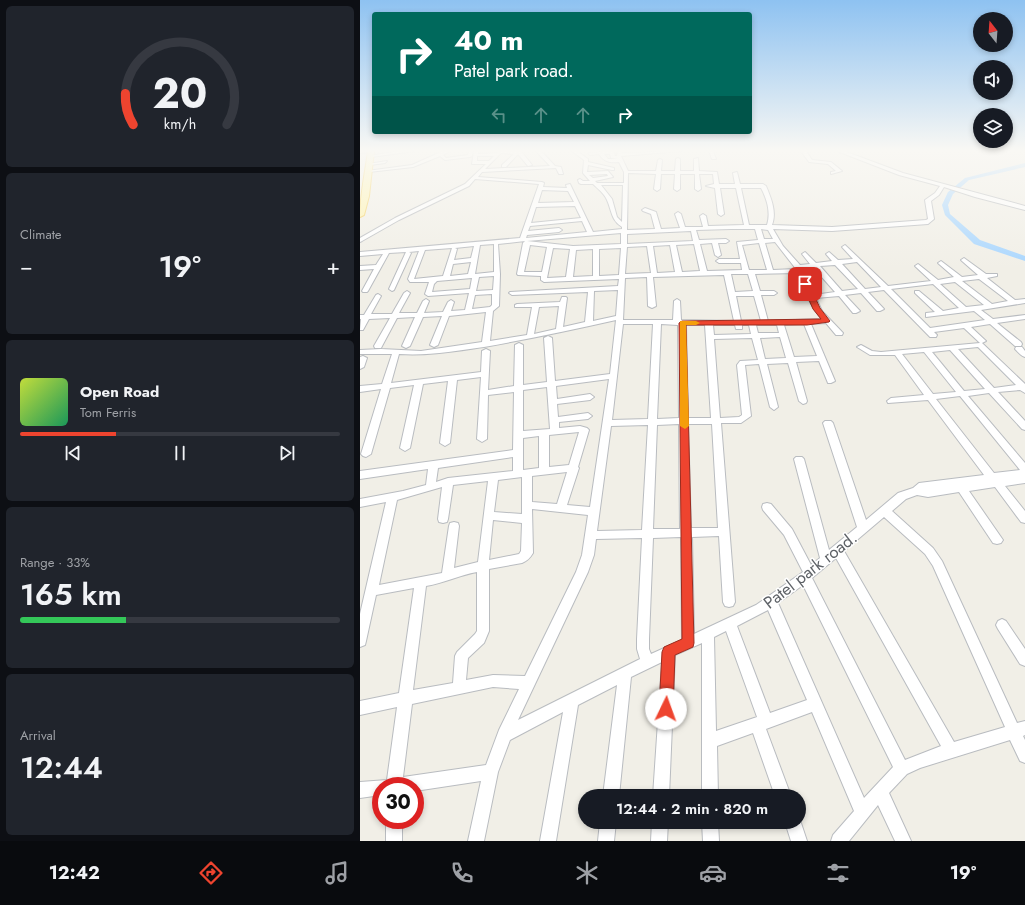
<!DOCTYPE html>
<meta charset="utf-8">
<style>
body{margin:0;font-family:Jost,sans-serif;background:#20242c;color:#f1f3f6;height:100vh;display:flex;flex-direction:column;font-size:15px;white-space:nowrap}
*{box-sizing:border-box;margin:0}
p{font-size:13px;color:#9ea1a6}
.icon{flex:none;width:22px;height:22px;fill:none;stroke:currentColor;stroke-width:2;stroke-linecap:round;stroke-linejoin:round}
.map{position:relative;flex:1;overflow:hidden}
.side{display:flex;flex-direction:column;gap:6px;padding:6px;background:#0d0f14;width:360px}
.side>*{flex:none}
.hud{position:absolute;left:12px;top:12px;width:380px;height:122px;border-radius:4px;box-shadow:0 2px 6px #0003;background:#00695c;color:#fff;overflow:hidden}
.needle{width:26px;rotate:343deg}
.buttons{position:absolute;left:613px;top:12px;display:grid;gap:8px}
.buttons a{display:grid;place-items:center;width:40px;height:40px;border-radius:50%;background:#171b24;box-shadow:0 2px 6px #0003;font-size:20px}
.speed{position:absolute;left:12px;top:777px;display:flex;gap:8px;font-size:20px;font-weight:700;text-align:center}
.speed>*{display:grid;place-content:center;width:52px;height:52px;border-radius:50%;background:#171b24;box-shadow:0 2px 6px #0003;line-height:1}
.speed .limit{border:6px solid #d22;background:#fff;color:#111}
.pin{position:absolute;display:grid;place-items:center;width:34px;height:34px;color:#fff;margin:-17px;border-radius:8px;box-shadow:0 2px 6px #0006}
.me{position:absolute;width:44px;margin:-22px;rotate:3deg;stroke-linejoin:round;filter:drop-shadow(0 0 3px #0008)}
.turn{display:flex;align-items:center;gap:14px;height:84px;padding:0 16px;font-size:18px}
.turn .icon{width:52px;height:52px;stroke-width:2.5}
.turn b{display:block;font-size:28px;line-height:34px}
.lanes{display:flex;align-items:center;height:38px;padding:0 16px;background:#0003;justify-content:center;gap:20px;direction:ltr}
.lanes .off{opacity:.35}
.big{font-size:30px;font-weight:600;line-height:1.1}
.side .tile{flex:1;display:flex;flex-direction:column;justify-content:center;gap:6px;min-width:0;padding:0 14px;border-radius:6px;background:#20242c}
.side .dial{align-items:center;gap:0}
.dial svg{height:104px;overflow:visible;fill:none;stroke:#363941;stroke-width:7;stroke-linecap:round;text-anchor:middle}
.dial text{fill:#f1f3f6;stroke:none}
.song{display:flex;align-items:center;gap:12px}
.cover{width:48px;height:48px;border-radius:6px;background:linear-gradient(135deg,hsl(70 70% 55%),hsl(150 70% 35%))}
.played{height:4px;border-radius:2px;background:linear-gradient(90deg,#ee442f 30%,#363941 30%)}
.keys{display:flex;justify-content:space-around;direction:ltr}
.heat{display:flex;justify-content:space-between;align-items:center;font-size:22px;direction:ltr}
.charge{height:6px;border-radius:3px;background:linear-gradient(90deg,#34c759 33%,#363941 0)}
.trip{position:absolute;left:218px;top:789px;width:228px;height:40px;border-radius:20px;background:#171b24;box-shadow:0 2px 6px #0003;font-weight:600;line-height:40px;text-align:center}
.menu{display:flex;height:64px;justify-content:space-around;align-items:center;background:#090b0e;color:#9ea1a6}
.menu .icon{width:28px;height:28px}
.menu .active{color:#ee442f}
.menu b{font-size:18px;color:#f1f3f6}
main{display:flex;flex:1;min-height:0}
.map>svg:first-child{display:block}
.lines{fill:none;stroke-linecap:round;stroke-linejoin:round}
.river{fill:#a8d6ff;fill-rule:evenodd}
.minor-casing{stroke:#b9bcc0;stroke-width:2}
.major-casing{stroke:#f5cf5b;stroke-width:2}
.minor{fill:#fff;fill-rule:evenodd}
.major{fill:#fff4ad;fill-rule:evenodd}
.route{fill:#ee442f;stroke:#9b2c1f}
.slow{fill:#f59e0b}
.labels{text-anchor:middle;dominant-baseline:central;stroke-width:3;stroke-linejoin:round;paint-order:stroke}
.near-street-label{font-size:17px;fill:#5e6267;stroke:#fff}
</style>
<main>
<section class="side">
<div class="tile dial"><svg viewBox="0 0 100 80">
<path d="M14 69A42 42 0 1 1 86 69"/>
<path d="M14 69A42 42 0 0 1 8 45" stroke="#ee442f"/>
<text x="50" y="56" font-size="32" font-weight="700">20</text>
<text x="50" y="72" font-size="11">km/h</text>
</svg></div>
<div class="tile"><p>Climate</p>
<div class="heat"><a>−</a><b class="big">19°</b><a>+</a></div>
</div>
<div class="tile">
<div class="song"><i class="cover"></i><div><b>Open Road</b><p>Tom Ferris</p></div></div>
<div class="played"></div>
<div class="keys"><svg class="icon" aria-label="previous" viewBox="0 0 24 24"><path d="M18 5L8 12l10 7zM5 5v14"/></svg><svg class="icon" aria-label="pause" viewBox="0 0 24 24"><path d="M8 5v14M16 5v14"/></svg><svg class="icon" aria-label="next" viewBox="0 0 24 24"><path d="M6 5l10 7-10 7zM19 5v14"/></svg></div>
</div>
<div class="tile"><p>Range · 33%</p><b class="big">165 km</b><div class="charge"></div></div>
<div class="tile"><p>Arrival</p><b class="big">12:44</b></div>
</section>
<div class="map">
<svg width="665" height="841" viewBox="0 0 665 841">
<rect width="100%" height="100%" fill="#f1efe7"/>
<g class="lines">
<path class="river" d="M665,163V167L609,180L593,194L588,205L590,214L620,240L665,256V261L614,244L585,215L582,205L588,192L605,178Z"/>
<g class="minor-casing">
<path id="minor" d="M0,151H9V152L0,153Z
M39,151H55L11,157L9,156Z
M83,151H90L83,155L86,158L108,155L109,151H113L112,156L110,157L85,160L80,156L53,167L9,172L7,171L52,165Z
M114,151H118V154L137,153L138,151H161L172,165L168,166L158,154L146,167H142V165L154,154L141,153L125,169L190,166L176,151H181L195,166L201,167L203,174H199L196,168L122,172L118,177L182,182L184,183L183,187L207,188L206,185L210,184L233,232L262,229V227C251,220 252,211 247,200C244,193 238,189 233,184H221L219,183L218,180L220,179L223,181H230L223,173L224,160L212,151H217L228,159V162L254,168V170H252L228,165L227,172L248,171L253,177L235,181L237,183H264V172L259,162C250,163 244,162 239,154L230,155L228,153L251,151L254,152L255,156H257L258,151H262V153L322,151L261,156L268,171H296L298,160L300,159L302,160L301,171H315L316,159L318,158L320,159V171H334V159L338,158L339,171L357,172L359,184H375L373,173L377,172L380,184H403L406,186C411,198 417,212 412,225L472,227L566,220L568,219L565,200L575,193L580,186L539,175L477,151H484L543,173L665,206V210L615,197L584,187L579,195L571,201L574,219L568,224L472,231L413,229L423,246L440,265L450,264L442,254L445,252L456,263L472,261L466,254L469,252L478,260L493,259L482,247L485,245L528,286L571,281L556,267L555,266L558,264L578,280L594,277L579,264L578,263L581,261L602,277L618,275L602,261L601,260L604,258L626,274H637V276L627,278L655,300L665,299V303L621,310L633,319L665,315V319L637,323L661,342L662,344L661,346H655L630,324L611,327L626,341L622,343L665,384V393L660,390L638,392L665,421V430L662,429L629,393L608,396L665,463V483L645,486L665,511V523L661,522L635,487L609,491L643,540L641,543L637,544L633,543L599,492L568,497L557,495L546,499L532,511L573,548L582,561L657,723L665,721V735L663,736L665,740V763L660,761L650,740L560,768L547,774L529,793L551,841H535L518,805L489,841H471L473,835L494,811L452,712L406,729L431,796H415L393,733L357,746L358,796H342V643L315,655L309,796H293L302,662L271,677L259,796H243L257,685L218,705L196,841H180L203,712L150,740L138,772L124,841H108L121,781L55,791V786H21V795L0,798V782L27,780L37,707L0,715V701L39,693L54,588L16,595L6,641L5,645L0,647V614L26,502L0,507V499L43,491L66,485L68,469L0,479V471L153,450L154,392L128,395L127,439L122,442L117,439L121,377L97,380L90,443L85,446L80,443L88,381L63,384L50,448L45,451L40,448L54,385L30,388L11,454L6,457L3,456L1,454L21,389L0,392V386L22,384L32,354H0V350L21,349L61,351L122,342L126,312L89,316L78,345L74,347L70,345L82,316L63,317L50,346L46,348L42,346L55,317L37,318L21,348H15L14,346L30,318L9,319L3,330H0L1,319H0V315H4L16,295L18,294L21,296L11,314H32L44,293L47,291L50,293L39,313H57L63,301L66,299L69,301L64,313L83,312L88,302L91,300L94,302L91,311L105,310L109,293L68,296L65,294L69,282H50L48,279L59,251L49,252L51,253L34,290L32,291L29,289L46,252L29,253L8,291L7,292H3L2,291L14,269L0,270V266L16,265L23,254L0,256V252L160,238L179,184L115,179L109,186L39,220L2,241L0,242V238L35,218L105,184L126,164H112ZM244,154H250L251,158L258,159H248ZM117,156H134L129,161H117ZM268,173L296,174L294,189L297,191L300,189L301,174H315L314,189L317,191L320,189V174H335V189L338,191L341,189L339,174H353L354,184L346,186L355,188L358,214L361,216L364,214L360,188H376L384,225L348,226L346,216L343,214L340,216L343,227H325L321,214L318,212L315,214L320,228L301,229L296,212L285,208L282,210L283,211L291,214L295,229L267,230ZM247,174L248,176L233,178L229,175ZM241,185H263L262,222L257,217L252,199ZM381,188H401C407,199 411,212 407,225H389ZM182,190L208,191L214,202L178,203ZM215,206L221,218L171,223L176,207ZM222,221L227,232L166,238L167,235L199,232L202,230L199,228L168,231L170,226ZM371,229H395L398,240L377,242L380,259H359L356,261L359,263H381L382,270L347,271L340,244L352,243L355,255L358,257L361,255L358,243H366L369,241L366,239L339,240L336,230ZM401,229L408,230L413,239H404ZM331,231L333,241L267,244V234ZM261,233V244L213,246L167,241ZM165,241L163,243L157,274L158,275L181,276V280L184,282L259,279L258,286L150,292L149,293L152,295L228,292L225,322L203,327L207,298L206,297H202L200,302L157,304L155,305V307H172L167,335L130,341L133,311L139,306L140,274L138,244ZM415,242L436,269L413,270L405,243ZM399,243L407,270H389L382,245ZM134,244V272L115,274L120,245ZM334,244L340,271L322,272L316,245ZM170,245L187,247L182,272H164ZM310,245L315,272L297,273L293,246ZM114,246L111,258L94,260L97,249L95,248ZM287,246L291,273L265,274L267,247ZM92,248L83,276L54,279L65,250ZM193,248L210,249L206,277L187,278ZM261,248L259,275L239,276V249ZM233,249V276L213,277L216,250ZM111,262L108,274L90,276L93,264ZM497,262L521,287L505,289L482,264ZM475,265L498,289L482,291L460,266ZM453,267L475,292L454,295L442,268ZM438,273C445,289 449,306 462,319L408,321L401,295H414L417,293L414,291H400L395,274ZM371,274H388L393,291L375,292ZM364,275L374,321L321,320L320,301L317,299L314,301L313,320H263L265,278L287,277L288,306L292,308L296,306L293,277ZM134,276L133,290L116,291L119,277ZM112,278L110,289L72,292L74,284L77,281ZM619,279L648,301L632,304L602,281ZM595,282L624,305L606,307L580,284ZM573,284L599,308L583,311L559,291H555V293L575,312L566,313V317L614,311L625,320L570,328L531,289ZM258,290L256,316L233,321L234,291ZM524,290L570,337H576L577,335L574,332L604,328L620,343L521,352L512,351L501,345L497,347L510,355H535L564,395L531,398L527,401L528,403L568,400L624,475L559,483L553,488L538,493L506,520L473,423L471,421H465L463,423L497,527L469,550L444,459L442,457H436L434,459L460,558L451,565L432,529L411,504L407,503L403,504L402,507L403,510L424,535L443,572L396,605L334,634L332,537L359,536L363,602L365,606L369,607L373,606L375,602L361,423H381L391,416L385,365L399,364L410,407L414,410L418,407L407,364L428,363L439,401L443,404L446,403L447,401L436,362L459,361L468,383H471L475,381L451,324L466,323L476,335H482L483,333L462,311L456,298L479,296L493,313H496L500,311L485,295L501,293L517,311H520L524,309L508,292ZM132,294V305L130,307L112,309L115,295ZM376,296H394L401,321H381ZM199,306L196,329L174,334L179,307ZM256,320L250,374L195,381L192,338L188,336L184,338L187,382L163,385V345L159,343L155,345L154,386L128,390L130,351L126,349L122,351L121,372L31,383L39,354C68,356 96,351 124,347C169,339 212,330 256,320ZM263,324H293L288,419L252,420ZM301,324L318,325L319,418L297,419ZM444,324L457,356L434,357L424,325ZM326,325H345L351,418H328ZM353,325H375L376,329H382V325H389L391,334L354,335ZM396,325H417L419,333H398ZM420,337L426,358L405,359L400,338ZM392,338L398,360L380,361L377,365L382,415L379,417L360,418L354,339ZM618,347L656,385L634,388L598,349ZM590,350L625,389L604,391L572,352ZM564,352L596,392L573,394L542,354ZM249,379L230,507L207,505L219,468L218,467L229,430L227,428L220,426L199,428V422L228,419L232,416L228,413L198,417L197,404L230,400L234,397L230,394L197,399L196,386ZM187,387L190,429L163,431V390ZM600,396L660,470L634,473L576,399ZM319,424L320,529H293L297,425ZM328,424H352L358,528H331ZM288,425L282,530L237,531L251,426ZM219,432L209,465L189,467V435ZM179,436V468L163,470V438ZM153,457V471L88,478L76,482L78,468ZM207,472L197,504L172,502V476ZM162,477V514L134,512L138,480ZM128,481L118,562L94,568L99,526L98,523L94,522L90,523L89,526L82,573L19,585L37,500L82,487L78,519L79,522L83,523L87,522L88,519L93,485ZM172,509L228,515L222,555L216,572L165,676L133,675L106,680L108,658L124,643L129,631V569L162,563C167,561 170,558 173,553ZM524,517L565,554L573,566L645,727L594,742L484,551ZM133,520L162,523L161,551L159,554L129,560ZM321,537L322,640L291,654L289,649V639L293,538ZM282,538L277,639V649L280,659L158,720L228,572L234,555L236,539ZM476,558L581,746L545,760L452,578ZM117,572V631L115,634L97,652L95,656L93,683L53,690L66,586C84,583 100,575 117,572ZM443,585L533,767L504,798L418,603ZM408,610L447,700L410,713L377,626ZM366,631L397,717L356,731L354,637ZM133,687L159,689L139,730L126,765L43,777L52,704Z
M349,151H353L356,159H352Z
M441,151H446L452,160L471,162L482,171L471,174V172L476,171L468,164L449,162Z
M27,161L25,163L10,165L8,164Z
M656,347H662L665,351V357C661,356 658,352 655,349Z
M3,356L7,358L4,367L0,369V357Z
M642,619L646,621L665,649V666L660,664L638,629L636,625L638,621Z
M439,817L447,841H431L425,822H439Z
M26,820H42V841H26Z
M240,822H256L254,841H238Z
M292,822H308L307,841H291Z
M342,822H358L359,841H343Z"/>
</g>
<g class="major-casing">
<path id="major" d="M8,151H14L9,196L4,215L0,217C0,196 5,173 8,151Z"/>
</g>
<use href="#minor" class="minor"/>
<use href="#major" class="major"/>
</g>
<linearGradient id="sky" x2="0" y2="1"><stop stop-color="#8ec2f1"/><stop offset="0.56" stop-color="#f9f8f4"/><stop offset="1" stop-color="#f9f8f4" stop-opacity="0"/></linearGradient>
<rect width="665" height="269" fill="url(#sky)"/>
<path class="route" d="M445,282L449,284L460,308L470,321L469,322L447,325H326L334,643L333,647L315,655L313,709L311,714L306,716L301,714L299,709L302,652L304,647L322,639L319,323L322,321L461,319L453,309L442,284Z"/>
<path class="slow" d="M320,321H336L340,323L336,325H326L329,426L325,429L320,426Z"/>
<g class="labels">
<g class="near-street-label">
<text transform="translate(450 570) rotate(-38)">Patel park road.</text>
</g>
</g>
</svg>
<div class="buttons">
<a><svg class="needle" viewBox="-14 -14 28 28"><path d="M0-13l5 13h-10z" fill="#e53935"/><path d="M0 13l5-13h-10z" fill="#9ea1a6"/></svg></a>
<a><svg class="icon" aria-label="sound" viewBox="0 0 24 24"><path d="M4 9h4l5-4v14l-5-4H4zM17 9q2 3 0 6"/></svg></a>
<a><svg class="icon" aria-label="layers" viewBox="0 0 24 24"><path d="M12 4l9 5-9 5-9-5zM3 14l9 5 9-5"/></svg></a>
</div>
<div class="speed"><div class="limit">30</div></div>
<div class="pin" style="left:445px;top:284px;background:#d93025"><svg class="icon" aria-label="arrive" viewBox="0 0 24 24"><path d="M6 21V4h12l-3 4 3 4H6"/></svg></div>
<svg class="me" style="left:306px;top:709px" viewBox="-20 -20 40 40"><circle r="19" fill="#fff"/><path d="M0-13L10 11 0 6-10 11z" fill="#ee442f"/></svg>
<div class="trip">12:44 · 2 min · 820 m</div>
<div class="hud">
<div class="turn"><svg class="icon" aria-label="right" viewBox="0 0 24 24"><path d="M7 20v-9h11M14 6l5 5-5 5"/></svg><div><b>40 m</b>Patel park road.</div></div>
<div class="lanes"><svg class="icon off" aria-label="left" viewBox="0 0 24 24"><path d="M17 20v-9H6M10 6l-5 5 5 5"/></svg><svg class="icon off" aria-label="ahead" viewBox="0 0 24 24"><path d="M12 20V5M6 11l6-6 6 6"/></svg><svg class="icon off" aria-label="ahead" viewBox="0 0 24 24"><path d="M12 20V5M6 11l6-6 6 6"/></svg><svg class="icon" aria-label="right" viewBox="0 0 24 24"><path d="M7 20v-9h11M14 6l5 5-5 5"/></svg></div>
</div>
</div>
</main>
<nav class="menu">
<b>12:42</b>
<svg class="icon active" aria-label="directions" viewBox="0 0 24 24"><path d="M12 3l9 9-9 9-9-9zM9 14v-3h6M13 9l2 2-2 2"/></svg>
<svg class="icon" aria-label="music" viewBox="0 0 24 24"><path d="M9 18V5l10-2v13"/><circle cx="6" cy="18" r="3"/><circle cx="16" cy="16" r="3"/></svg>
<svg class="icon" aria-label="phone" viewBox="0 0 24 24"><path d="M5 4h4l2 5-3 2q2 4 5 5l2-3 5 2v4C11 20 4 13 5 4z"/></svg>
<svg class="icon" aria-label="climate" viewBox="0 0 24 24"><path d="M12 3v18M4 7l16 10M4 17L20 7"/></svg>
<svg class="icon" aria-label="car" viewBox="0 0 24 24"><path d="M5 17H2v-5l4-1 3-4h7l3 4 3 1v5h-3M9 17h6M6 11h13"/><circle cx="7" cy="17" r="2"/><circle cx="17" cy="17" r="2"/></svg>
<svg class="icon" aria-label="filters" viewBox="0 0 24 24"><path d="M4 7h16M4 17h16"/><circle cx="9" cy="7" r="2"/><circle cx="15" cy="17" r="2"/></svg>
<b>19°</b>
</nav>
